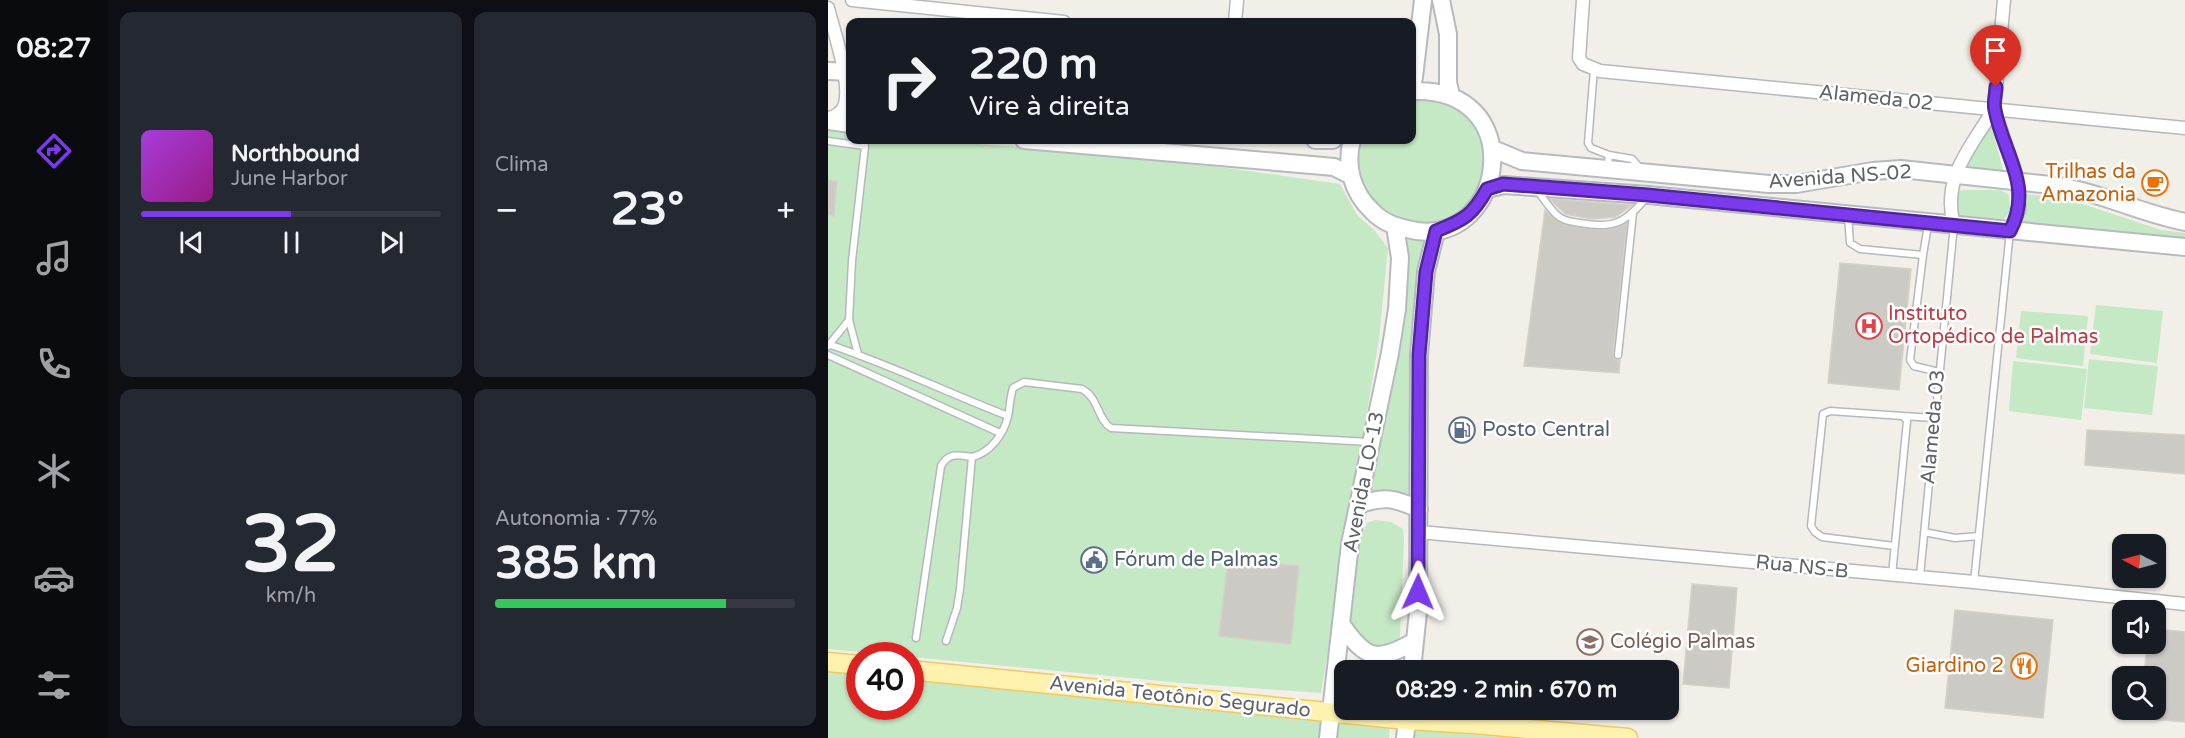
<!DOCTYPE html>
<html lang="pt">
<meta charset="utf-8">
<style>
body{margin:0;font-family:"Varela Round",sans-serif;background:#242831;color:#f1f3f6;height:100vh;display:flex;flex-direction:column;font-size:22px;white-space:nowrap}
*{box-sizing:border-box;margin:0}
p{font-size:20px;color:#9ea1a6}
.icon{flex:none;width:33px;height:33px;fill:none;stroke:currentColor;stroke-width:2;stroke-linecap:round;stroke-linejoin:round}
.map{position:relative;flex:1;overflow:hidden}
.panel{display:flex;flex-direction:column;gap:12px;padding:12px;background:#0d0f14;width:720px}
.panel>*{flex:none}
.banner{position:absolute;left:18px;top:18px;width:570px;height:126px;border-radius:12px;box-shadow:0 2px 4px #0004;background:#171b24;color:#f1f3f6;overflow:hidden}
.needle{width:39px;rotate:276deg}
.fabs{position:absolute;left:1284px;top:534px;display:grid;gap:12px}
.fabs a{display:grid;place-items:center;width:54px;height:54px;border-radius:12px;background:#171b24;box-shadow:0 2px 4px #0004;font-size:30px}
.speed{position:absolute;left:18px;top:642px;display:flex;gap:12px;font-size:30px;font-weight:700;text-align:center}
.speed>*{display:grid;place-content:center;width:78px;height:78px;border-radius:50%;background:#171b24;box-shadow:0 2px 4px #0004;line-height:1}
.speed .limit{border:9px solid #d22;background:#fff;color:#111}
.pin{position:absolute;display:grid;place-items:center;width:51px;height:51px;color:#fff;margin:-62px -26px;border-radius:50% 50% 50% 0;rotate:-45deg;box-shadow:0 0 6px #0007}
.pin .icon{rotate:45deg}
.me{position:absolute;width:66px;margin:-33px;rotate:1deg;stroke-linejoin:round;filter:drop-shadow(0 0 4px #0008)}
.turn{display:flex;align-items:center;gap:21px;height:126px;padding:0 24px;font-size:27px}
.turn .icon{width:78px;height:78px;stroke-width:2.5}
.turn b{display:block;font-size:42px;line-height:51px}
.big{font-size:45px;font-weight:700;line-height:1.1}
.panel .card{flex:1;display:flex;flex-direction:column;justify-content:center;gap:9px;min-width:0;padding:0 21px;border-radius:12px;background:#242831}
.panel .dial{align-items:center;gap:0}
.dial b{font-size:78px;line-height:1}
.song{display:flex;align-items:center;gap:18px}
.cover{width:72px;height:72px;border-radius:9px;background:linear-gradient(135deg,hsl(280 70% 55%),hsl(310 70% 35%))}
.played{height:6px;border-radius:3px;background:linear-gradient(90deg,#7c3aed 50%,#363941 50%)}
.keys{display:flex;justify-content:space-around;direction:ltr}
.heat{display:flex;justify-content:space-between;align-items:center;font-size:33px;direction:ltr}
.charge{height:9px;border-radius:4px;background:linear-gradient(90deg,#34c759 77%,#363941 0)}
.panel .tiles{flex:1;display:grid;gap:12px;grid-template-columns:repeat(2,1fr)}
.trip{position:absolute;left:506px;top:660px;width:345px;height:60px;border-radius:12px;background:#171b24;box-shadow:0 2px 4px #0004;font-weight:700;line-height:60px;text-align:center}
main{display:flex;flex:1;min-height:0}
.menu{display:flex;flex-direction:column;width:108px;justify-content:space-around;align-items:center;background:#090b0e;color:#9ea1a6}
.menu .icon{width:42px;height:42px}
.menu .on{color:#7c3aed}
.menu b{font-size:27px;color:#f1f3f6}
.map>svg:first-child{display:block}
.green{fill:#c5e8c5}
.building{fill:#cccac5;stroke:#d6d1c6;stroke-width:1.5}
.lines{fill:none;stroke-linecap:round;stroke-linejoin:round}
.lane-casing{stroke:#b5b8bc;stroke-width:9}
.street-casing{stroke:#b5b8bc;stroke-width:15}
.secondary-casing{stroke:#b6babf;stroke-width:20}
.primary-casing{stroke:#f2c960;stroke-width:21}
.lane{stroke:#fff;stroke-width:6}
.street{stroke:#fff;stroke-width:12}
.secondary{stroke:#fff;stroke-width:16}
.primary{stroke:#fff2af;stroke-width:18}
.route-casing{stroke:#51269a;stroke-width:15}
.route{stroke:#7c3aed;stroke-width:10}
.labels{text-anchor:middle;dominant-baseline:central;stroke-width:5;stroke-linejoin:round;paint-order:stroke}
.street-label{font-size:20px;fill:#5f6368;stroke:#fff}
.food-label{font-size:20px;fill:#c56008;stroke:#fff;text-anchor:end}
.health-label{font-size:20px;fill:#be3a42;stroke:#fff;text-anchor:start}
.service-label{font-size:20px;fill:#4e5e75;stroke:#fff;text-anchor:start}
.education-label{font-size:20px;fill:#785e54;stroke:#fff;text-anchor:start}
</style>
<main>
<nav class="menu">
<b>08:27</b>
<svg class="icon on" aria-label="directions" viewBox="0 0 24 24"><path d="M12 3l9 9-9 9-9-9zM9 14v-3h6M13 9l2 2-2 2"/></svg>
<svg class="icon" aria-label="music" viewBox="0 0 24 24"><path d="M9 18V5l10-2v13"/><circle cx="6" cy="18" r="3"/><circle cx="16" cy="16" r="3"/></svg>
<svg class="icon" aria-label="phone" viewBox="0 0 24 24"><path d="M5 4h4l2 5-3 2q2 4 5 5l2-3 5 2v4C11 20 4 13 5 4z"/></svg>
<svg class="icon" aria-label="climate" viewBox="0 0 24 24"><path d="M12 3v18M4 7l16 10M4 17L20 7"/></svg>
<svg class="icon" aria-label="car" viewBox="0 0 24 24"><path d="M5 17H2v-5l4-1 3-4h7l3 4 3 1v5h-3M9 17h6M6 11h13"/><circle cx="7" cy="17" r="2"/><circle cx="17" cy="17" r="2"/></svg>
<svg class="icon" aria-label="filters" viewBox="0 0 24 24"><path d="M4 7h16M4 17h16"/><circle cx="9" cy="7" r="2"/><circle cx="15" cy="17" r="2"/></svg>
</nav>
<section class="panel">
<div class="tiles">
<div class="card">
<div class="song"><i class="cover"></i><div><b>Northbound</b><p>June Harbor</p></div></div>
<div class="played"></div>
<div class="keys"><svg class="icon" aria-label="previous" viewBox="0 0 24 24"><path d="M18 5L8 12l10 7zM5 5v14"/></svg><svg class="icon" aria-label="pause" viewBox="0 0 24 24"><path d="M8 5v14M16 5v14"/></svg><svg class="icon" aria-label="next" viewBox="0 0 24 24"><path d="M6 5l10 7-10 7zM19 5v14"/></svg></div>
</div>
<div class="card"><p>Clima</p>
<div class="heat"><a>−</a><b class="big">23°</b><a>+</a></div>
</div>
<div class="card dial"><b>32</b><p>km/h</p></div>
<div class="card"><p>Autonomia · 77%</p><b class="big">385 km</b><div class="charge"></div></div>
</div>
</section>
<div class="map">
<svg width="1357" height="738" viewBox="0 0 1357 738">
<rect width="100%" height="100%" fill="#f1efe8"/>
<path class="green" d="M584,91L642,108L661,134L659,189L629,223L608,231L597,282L591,509L539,503L569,334L567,226L522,175L526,140H584Z
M1163,124L1176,174L1137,170Z
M0,131L22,134V140H88L195,147L399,168L512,184L529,215L547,231L560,248L551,339L493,693L354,683L0,649Z
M1136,190H1173L1181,195L1182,212L1175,220L1128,218L1127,192Z
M1197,194L1236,198L1333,230L1357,233V243L1194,226Z
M1268,305L1335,311L1329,363L1262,354Z
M1193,311L1260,316L1255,366L1188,358Z
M1261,359L1330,366L1324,415L1256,408Z
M1185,361L1259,369L1253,420L1181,411Z
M547,520L563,522L575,529L576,540L572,636L565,651C541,658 521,665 518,633L533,536L539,523Z
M0,662L31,665L32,706H82L83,670L503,711L499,738H0Z
M508,723L562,726L561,738H506Z
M587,729L681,738H586Z"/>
<path class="building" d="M0,180L9,181L6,216L0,215Z
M722,199L804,205L788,217L764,219L737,214Z
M717,210L730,222L746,227L774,230L784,229L799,223L785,354L787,360H792L791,373L696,366Z
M1012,263L1083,269L1071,390L1000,383Z
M1259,430L1357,435V474L1257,465Z
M400,559L471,566L463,644L391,636Z
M864,584L909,588L901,688L855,684Z
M1127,610L1225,620L1215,718L1117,708Z
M1328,629L1357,632V722L1312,718L1313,710H1328V676H1316L1319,644H1328Z"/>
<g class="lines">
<g class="lane-casing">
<path id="lane" d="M766,69L760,143L763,148L781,155L779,169
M0,141L37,146L24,261L21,320L30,354
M781,155L804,159L812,168
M709,190C715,198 722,209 730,216C735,221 745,222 752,223C786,229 797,223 818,198
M1020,215L1022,243L1032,249L1095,255L1100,225
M1095,255L1082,360L1086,366L1111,372
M0,344C61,364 120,393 180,416
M0,346L21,320
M0,355L172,433
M790,355L805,213
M1075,416L1106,418
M144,457C162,453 176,434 180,416C182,407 182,397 185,388L196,382L254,389C271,398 269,419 283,428L542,442
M1096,532L1127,538L1151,536
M1064,575L1079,421L1075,416L1002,411L995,414L983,526L987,532L994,537L1066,546
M1092,576L1126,225
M1146,582L1182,231
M88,638L113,466C121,452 130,455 144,457L132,589L129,608L118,641"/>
</g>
<g class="street-casing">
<path id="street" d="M24,0L236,22
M755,0L751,58L755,64L772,71L1357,128
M1176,0L1166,109L1190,181L1191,210L1182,231
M0,8C6,32 23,81 17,104C15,112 7,117 0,118
M407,22L409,0
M1126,225C1113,178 1143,147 1166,109
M591,532L1146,582L1357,604"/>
</g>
<g class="secondary-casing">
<path id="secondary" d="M613,0L620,34V83L623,95
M0,71L22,72
M584,85L586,77L595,0
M0,121L22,124
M196,140L495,166L506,167L522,175
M487,140H505
M524,140C517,166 524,192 544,211C556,224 572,228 589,231C679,243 701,86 584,91
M665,149L694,161L941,184H968L1045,171L1073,169L1223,185C1270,191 1311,213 1357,222
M659,189L676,185L820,195L1357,247
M532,504C558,496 565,498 591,509
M514,625C538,660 549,663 587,641
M584,670L590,612L591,355L598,272L608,231
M500,738L522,544L562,353L569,309L572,258L567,226
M577,738L580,710"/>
</g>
<g class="primary-casing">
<path id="primary" d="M0,662L32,665
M82,670L579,720L645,724L800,738"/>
</g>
<use href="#lane" class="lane"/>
<use href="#street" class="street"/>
<use href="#secondary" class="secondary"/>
<use href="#primary" class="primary"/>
</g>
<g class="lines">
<g class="route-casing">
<path id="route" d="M590,592L591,355L598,272L608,231C636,220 645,215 659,189L675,184L820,195L1182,231C1206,185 1175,154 1167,110C1165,103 1168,94 1168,87"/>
</g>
<use href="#route" class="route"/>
</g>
<defs>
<g id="cafe-ring" transform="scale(1.35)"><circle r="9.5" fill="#fff" stroke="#e8710a" stroke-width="1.5"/><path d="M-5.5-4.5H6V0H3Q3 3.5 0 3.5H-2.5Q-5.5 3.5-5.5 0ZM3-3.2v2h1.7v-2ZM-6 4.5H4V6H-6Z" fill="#e8710a"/></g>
<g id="hospital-ring" transform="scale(1.35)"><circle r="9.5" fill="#fff" stroke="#e0444e" stroke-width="1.5"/><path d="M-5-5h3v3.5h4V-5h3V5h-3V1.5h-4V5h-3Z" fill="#e0444e"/></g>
<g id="fuel-ring" transform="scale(1.35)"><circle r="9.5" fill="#fff" stroke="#5c6f8a" stroke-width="1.5"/><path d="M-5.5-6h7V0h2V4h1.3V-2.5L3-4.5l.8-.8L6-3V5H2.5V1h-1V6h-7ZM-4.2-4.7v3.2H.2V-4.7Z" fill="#5c6f8a"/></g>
<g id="civic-ring" transform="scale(1.35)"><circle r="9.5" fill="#fff" stroke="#5c6f8a" stroke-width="1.5"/><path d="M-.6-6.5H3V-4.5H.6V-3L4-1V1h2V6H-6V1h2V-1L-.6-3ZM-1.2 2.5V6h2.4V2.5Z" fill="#5c6f8a"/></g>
<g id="school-ring" transform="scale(1.35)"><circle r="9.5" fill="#fff" stroke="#8d6e63" stroke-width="1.5"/><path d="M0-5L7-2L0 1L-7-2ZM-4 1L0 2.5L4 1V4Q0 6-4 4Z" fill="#8d6e63"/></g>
<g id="restaurant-ring" transform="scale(1.35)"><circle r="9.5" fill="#fff" stroke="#e8710a" stroke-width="1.5"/><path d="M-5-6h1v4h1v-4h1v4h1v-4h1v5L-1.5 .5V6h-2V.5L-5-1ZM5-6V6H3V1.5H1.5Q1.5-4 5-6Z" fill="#e8710a"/></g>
</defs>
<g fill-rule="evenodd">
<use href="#cafe-ring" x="1327" y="183"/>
<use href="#hospital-ring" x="1041" y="326"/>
<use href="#fuel-ring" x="634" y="430"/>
<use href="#civic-ring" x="266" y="560"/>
<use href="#school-ring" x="762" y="642"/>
<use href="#restaurant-ring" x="1196" y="666"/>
</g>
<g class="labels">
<g class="street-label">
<text transform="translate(1048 98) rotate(6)">Alameda 02</text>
<text transform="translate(1012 177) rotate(-4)">Avenida NS-02</text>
<text transform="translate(1105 427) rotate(-85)">Alameda 03</text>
<text transform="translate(536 482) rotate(-79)">Avenida LO-13</text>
<text transform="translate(974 567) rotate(6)">Rua NS-B</text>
<text transform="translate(352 697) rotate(6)">Avenida Teotônio Segurado</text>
</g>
<g class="food-label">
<text x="1308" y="172">Trilhas da<tspan x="1308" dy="23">Amazonia</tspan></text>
<text x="1176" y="666">Giardino 2</text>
</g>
<g class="health-label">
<text x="1060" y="314">Instituto<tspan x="1060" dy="23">Ortopédico de Palmas</tspan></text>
</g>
<g class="service-label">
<text x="654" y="430">Posto Central</text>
<text x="286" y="560">Fórum de Palmas</text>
</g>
<g class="education-label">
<text x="782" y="642">Colégio Palmas</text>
</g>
</g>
</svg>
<div class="fabs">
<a><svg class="needle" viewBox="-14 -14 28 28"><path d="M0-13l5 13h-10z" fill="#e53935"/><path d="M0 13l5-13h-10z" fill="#9ea1a6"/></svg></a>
<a><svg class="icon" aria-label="sound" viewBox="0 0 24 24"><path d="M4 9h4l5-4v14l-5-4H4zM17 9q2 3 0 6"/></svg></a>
<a><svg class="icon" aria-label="search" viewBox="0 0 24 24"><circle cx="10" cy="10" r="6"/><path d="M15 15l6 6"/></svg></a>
</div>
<div class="speed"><div class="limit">40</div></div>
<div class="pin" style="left:1168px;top:87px;background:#d93025"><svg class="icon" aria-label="arrive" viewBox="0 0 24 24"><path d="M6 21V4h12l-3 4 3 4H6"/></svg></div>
<svg class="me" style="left:590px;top:592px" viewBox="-20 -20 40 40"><path d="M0-17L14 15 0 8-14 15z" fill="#7c3aed" stroke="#fff" stroke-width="4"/></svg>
<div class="trip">08:29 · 2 min · 670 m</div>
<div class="banner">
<div class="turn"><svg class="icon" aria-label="right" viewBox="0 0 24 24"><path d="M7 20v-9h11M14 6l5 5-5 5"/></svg><div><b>220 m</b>Vire à direita</div></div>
</div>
</div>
</main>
